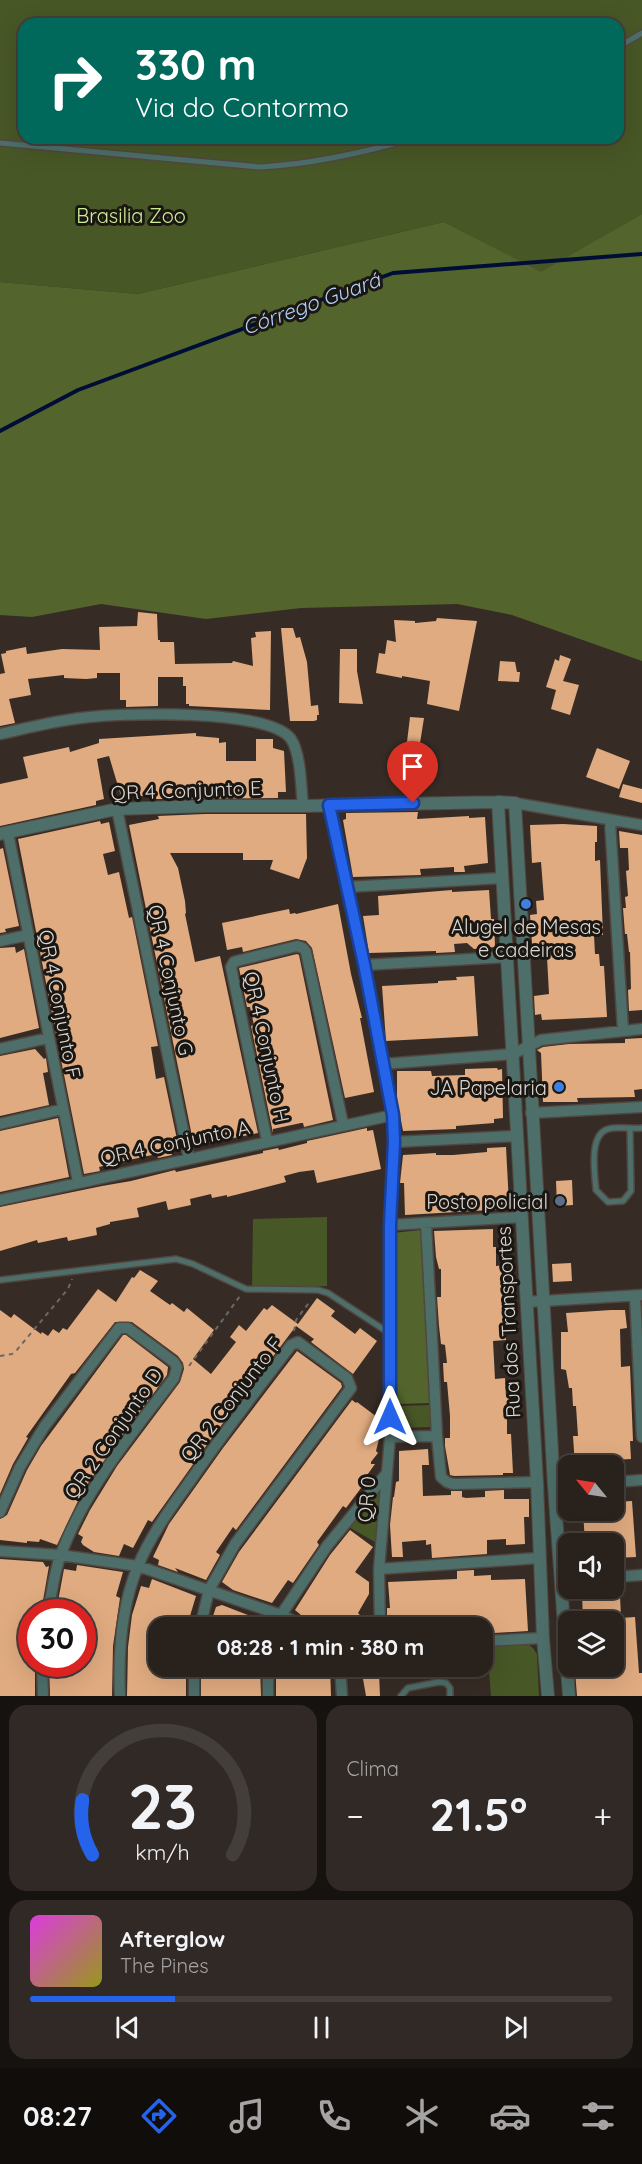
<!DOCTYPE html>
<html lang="pt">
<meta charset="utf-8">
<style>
body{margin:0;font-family:Quicksand,sans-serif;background:#302925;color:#f1f3f6;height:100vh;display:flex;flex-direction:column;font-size:22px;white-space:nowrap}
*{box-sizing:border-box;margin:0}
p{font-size:20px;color:#a5a3a3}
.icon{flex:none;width:33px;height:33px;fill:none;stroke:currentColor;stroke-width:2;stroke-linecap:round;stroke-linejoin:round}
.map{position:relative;height:1696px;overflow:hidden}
.sheet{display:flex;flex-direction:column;gap:9px;padding:9px;background:#16120f;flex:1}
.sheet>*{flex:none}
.guide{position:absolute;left:18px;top:18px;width:606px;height:126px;border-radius:18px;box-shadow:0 6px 24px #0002,0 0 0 2px #443e3b;background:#00695c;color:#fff;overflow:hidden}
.needle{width:39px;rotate:300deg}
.controls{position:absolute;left:558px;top:1455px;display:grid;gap:12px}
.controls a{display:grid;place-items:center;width:66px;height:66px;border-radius:12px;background:#28211c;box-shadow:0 6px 24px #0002,0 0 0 2px #443e3b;font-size:30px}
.speed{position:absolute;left:18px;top:1599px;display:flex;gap:12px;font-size:30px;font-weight:700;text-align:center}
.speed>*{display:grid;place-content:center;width:78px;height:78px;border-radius:50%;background:#28211c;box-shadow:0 6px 24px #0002,0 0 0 2px #443e3b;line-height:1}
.speed .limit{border:9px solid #d22;background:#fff;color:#111}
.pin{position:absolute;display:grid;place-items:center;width:51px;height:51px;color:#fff;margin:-62px -26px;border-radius:50% 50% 50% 0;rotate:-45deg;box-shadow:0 0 6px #0007}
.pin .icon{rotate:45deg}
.me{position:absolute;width:66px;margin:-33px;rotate:0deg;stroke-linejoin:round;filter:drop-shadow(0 0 4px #0008)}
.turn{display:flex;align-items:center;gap:21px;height:126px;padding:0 18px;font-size:27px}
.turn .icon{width:78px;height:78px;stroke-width:2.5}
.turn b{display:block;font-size:42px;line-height:51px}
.big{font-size:45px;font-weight:800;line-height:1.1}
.sheet .widget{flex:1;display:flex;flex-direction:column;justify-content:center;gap:9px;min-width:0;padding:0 21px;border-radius:18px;background:#302925}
.sheet .dial{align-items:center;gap:0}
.dial svg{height:156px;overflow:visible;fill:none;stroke:#443e3b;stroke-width:7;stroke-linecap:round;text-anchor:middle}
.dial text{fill:#f1f3f6;stroke:none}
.song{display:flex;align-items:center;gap:18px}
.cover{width:72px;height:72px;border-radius:9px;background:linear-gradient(135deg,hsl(300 70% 55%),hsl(60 70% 35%))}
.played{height:6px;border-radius:3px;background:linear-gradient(90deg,#2563eb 25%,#443e3b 25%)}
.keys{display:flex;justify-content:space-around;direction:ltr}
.heat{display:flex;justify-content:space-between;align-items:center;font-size:33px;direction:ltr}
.sheet .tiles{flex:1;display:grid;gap:9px;grid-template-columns:1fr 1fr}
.widget:last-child{grid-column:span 2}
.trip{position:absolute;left:148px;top:1617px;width:345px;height:60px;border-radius:18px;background:#28211c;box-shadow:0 6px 24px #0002,0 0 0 2px #443e3b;font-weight:800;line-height:60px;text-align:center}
.tab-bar{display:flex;height:96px;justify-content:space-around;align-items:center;background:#100d0b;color:#a5a3a3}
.tab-bar .icon{width:42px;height:42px}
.tab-bar .current{color:#2563eb}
.tab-bar b{font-size:27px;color:#f1f3f6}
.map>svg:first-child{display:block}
.green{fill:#485726;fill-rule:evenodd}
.forest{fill:#53652c}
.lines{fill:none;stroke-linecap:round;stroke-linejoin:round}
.stream{stroke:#000e37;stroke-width:4}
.building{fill:#e0ab80}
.service-casing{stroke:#514741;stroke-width:8}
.minor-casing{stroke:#514741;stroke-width:13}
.tertiary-casing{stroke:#514741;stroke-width:14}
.path{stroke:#6f6761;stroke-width:2;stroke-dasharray:4.5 4.5;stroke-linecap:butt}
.service{stroke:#4d6e69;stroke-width:5}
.minor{stroke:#4d6e69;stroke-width:10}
.tertiary{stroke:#4d6e69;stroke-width:12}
.route-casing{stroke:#184099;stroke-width:15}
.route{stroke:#2563eb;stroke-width:10}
.shop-dot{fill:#3f7fe0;stroke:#1a1612;stroke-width:2}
.service-dot{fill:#5c6f8a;stroke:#1a1612;stroke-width:2}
.labels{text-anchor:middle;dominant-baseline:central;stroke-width:6;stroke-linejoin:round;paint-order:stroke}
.park-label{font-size:20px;fill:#ceec96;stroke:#1a1612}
.street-label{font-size:20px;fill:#ddd7d3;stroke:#1a1612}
.poi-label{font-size:20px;fill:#ddd7d3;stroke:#1a1612;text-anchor:end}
.water-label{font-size:21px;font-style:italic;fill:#b4d0fc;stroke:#1a1612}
</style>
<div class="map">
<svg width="642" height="1696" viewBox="0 0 642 1696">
<rect width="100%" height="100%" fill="#362c25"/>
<path class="green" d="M0,0H642V214L541,273L444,222L138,294L0,282ZM24,24H618V138H24Z
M327,1217V1286L288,1288L252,1287L253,1219Z
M433,1405V1427L397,1428V1406Z
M382,1483L375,1542L347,1526Z
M525,1642L533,1648L537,1654L539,1696H491L488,1659H483V1644Z"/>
<path class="forest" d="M642,214V661L512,615L457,604L301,608L206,619L101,604L32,617L0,615V282L138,294L444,222L541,272Z
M421,1230L432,1403L397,1404L393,1233Z"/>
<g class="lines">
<path class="stream" d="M0,431L78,390L393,273L642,254"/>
</g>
<path class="building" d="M138,612L157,614L158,640H160V642H174L175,664L232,663L233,661L253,666L251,638L256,637L255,632L271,631L270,710L189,706V704H186V686H183V677H158V706L126,707V700H120V673H97V678L86,679L64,678V675L28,679L31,695L9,699L15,723L0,726V674L5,673L1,654L6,653V651L26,647L27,654L62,649L100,650L99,627L137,626Z
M437,618L477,621L459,711L427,704L430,681L402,676V678L376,673L379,653L385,654L387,640L396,642L394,620L415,621V623L436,621Z
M281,628H293L296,638L300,637L307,662L311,706L318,705L319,715H317V720L314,721H290Z
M340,649H357V671L363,704L339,703Z
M560,655L571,659L563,681L579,685L570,715L551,709L556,690L546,687L555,659L559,661Z
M500,661L515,662L517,672H520L519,682L498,681Z
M410,717L424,718L420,743L407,742Z
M196,733V736L219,738V743L226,742V761H256V739H273V748L284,751L286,792H278V798L155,799L151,796H121L109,756L97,759L104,799L96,801V805L0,826V784L28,778L23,757L69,747L70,752L99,743V739Z
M597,748L630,761L619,789L586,777Z
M623,784L642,789V803L619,797Z
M418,812L417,819L469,816V818L485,817L488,863L464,866L465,872H454V867L420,869L421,875L353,877L343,820L346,819V813Z
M205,814H306L307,858L299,879L270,869L273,860H243V853H170L178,868L185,901L186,913L185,914L195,962L220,956L258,1133L194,1146L129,825L159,819L158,816Z
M100,821L101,824L109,822L115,851L103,854L108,875L119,872L129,918L132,917L158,1046L151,1047L156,1079L164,1077L179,1149L171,1152L172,1155L158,1158L157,1154L119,1162L99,1167L100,1171L84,1174L60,1055L63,1054L58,1034H56L18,839Z
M563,824L597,826V842H595V861L600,860L603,935H594L595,954H599L600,966H604L607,1017L542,1020L541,1014L535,1015L534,996L549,994L547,957H533L530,915L537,914L536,901L544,900L541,862L532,863L530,825Z
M619,831L642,835V1010L629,1011L628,990L631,989L630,952H629L627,934H625L623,908H626L625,897L628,896L626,871L629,870L628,848H620Z
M3,848L19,926L5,929L6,932L0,933V849Z
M452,890V892L489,890L491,919H494L495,947L474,949L467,943L454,944L455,952L436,953V951L369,953L363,916L379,915L378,896Z
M338,904L351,974L362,1018H360L374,1092L345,1098L312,948L306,941L296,939L243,952L242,947L227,950L222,923L289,909L290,914L295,913L296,914Z
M15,947L16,953L24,949L39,1028L0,1038V948Z
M297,954L299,955L333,1120L304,1127L303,1123H301L273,1129V1133L251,1026L254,1025L250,1007H247L239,968Z
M474,976L478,1036L386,1041L382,986L438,983V981L457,980L456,977Z
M642,1038V1089L634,1090L635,1097L577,1098L578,1102H543L541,1053L537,1050L543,1047L569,1044L625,1043V1039Z
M35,1049L44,1059L46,1058L48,1072L43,1073L49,1105L0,1116V1056Z
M497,1068L498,1070L502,1069L503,1118L494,1119V1123L456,1126V1129L403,1131L397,1099V1071H431L432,1076L465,1075V1069Z
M58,1118L69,1177L0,1192V1131Z
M367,1128V1131L373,1130L381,1169L317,1183L314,1170L299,1172L284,1176L286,1182L227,1197V1195L212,1198L211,1194L190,1199L191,1205L168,1210L166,1201L137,1208L139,1217L110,1222V1224L96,1228L97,1235L68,1241L67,1237L38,1243L37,1240L0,1251V1207L102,1186L131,1181L175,1170L176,1172L190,1169L263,1153V1151L278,1148L279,1150L307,1143V1141Z
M506,1147L509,1204H506L507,1209L405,1215L404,1183H400L403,1155L436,1153V1155H453L487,1152V1148Z
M572,1180L573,1205L557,1206L556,1181Z
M493,1229V1247H496V1266L506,1265V1282L502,1283L503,1303H505L506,1340L493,1341L495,1379L505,1378L506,1397H509L511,1415L507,1416V1434H511L513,1473H503V1475L454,1476L450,1475L445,1446V1438H450V1416L447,1382H444L443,1363H447L445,1345L441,1344L439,1326L437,1297H441V1269H439L436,1257L434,1231Z
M571,1263L572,1281L553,1282L552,1264Z
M140,1270L158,1281L150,1291L170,1305L172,1303L184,1312L187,1308L214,1330L193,1359L211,1374L236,1342L230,1337L239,1325L246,1331L264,1308L267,1310L272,1305L298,1324L317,1298L335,1311L331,1316L355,1334L360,1328L377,1341L353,1374L311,1342L314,1339L296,1326L211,1439L152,1522L148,1520L133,1548L124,1544L119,1556L94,1552L83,1545L81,1542L83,1537L78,1534L90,1510L117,1466L180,1382L184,1369L183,1363L178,1356L132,1322H115L75,1373L71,1374L26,1437L28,1438L13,1464L0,1494V1310L11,1318L14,1314L41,1334L42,1332L48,1336L53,1329L59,1333L63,1328L67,1330L98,1289L116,1302L132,1277L134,1278Z
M611,1310H625L627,1328L620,1329L621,1367L630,1366L633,1441H630L631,1459L612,1460V1466H575L573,1436H578L576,1406H573L572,1388H569L566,1370L561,1369V1332H568L566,1313Z
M123,1335H126L168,1367L167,1375L90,1480L77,1503L57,1545L40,1539L39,1542L27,1541V1543L0,1540V1519L7,1515L27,1470L41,1446Z
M297,1351L341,1383L342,1387L236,1530L233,1527L216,1552L220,1555L206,1580L175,1568L178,1572L158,1565L159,1560L153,1557L169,1524L223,1448Z
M352,1400L356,1403L357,1402L377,1417L374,1421L382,1427L376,1451L378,1453L371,1462V1464H375L365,1478L367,1480L346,1508L343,1506L317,1542L319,1545L293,1583L288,1580L272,1603L233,1590L222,1582L239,1552Z
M428,1449L429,1465H422L423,1496L451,1495V1491H462V1497L466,1498L485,1497V1491L504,1490V1499H529V1517H524L525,1544L506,1545V1539L487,1540V1554L432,1558L431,1544L426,1545V1540L402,1542L403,1557H392L390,1525L393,1497H394L396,1482L399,1481V1451Z
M632,1501L636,1557L614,1558V1544H585L583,1510H614V1502Z
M350,1530L373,1547L355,1572L369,1582V1594L358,1613L372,1628H327L301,1615L295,1610L330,1555Z
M0,1559L43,1562L46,1567L49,1566L41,1612H32V1664H35V1696H0Z
M77,1565L123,1572L116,1596L120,1598L113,1646L112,1696H50L49,1664H82V1612H56L64,1569L76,1571Z
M474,1570V1576L491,1575V1580L525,1579L528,1631L494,1633V1630H485L486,1628H387V1608H390L388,1582L457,1579V1571Z
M152,1579L196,1596L190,1616H188L185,1628H159V1666H186V1696H127L128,1647L132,1615L141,1586L149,1588Z
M600,1588H614V1595H620L621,1618L635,1617L639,1673H642V1696H577L575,1671L581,1670L580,1666H614V1622H583L582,1592L601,1591Z
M222,1605L253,1617L250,1628H209L216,1607Z
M201,1666H260L261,1696H201Z
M279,1666H330L331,1696H276V1671L278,1670Z
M379,1672L380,1696H366L362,1673Z"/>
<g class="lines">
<g class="service-casing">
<path id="service" d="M618,47L642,33
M0,143L260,167C313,164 363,153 414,138
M630,1129L631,1191L623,1201L608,1202L596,1190C595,1175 588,1135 608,1129C618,1126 632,1129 642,1128
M0,1280L176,1259L193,1264L246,1289L318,1290L328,1293L389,1333
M401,1696L408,1688L439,1682L446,1683L450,1688V1696"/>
</g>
<g class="minor-casing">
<path id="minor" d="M0,734C27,728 54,721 81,718C119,713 269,708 291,739C301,754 301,788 303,806
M515,803L642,825
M329,805L364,965L393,1115L394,1142L390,1225V1437L379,1569L380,1628
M117,809L189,1159
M610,821L623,1030
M8,833L78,1182
M347,887L502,878
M0,941L28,935
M364,965L507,957
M0,1049L48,1038
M383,1064L513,1054L541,1040L642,1029
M531,1113L642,1107
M0,1124L63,1109
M267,1141L231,967L234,962L237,961L297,946L303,948L306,952L343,1124
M394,1142L516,1136
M0,1200L393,1115
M426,1223L437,1436L441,1477L447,1482L453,1484L537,1482
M390,1225L521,1217
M635,1296L642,1437
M526,1302L642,1295
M390,1437L437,1436
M614,1482L642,1480
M554,1486L568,1485
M0,1512L20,1467L44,1427L119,1328H128L174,1362L177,1367L174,1378C132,1434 86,1487 61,1554C54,1572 52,1593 48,1612
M0,1551L60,1555L138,1566L281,1615L308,1628
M379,1569L539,1558
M614,1577L642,1575
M276,1628L281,1615L327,1546L387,1473
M483,1641L543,1638
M42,1664L43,1696
M194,1666V1696
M340,1666L342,1696
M120,1696C118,1652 121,1607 138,1566C151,1534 173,1505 193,1477C224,1432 258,1389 291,1345L298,1342L347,1378L351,1388L235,1544L209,1590L200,1628
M268,1696V1666"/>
</g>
<g class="tertiary-casing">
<path id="tertiary" d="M498,802L537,1482L543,1638L548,1696
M0,834L117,809L205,806H303L498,802L515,803L554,1486L569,1696"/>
</g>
<path class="path" d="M294,1331L296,1320L311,1300
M0,1356L12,1354L16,1351L68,1289L72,1279
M189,1366L240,1296"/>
<use href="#service" class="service"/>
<use href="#minor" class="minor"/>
<use href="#tertiary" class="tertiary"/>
</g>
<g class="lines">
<g class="route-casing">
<path id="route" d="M390,1417V1225L394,1142L393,1115L364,964L329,805L413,803"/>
</g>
<use href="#route" class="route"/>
</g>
<g class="shop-dot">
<circle cx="526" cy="904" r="6"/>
<circle cx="559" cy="1087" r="6"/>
</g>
<circle class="service-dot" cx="560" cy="1201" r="6"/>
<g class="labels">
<g class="park-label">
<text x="131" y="215">Brasilia Zoo</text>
</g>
<g class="street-label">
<text transform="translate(186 790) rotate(-2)">QR 4 Conjunto E</text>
<text transform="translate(171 980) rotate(78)">QR 4 Conjunto G</text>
<text transform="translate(60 1004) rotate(79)">QR 4 Conjunto F</text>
<text transform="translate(267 1047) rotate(78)">QR 4 Conjunto H</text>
<text transform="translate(175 1142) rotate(-12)">QR 4 Conjunto A</text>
<text transform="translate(508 1322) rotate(-93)">Rua dos Transportes</text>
<text transform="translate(231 1399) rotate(-52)">QR 2 Conjunto F</text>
<text transform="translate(113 1433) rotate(-55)">QR 2 Conjunto D</text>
<text transform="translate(366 1499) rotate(-85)">QR 0</text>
</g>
<g class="poi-label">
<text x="526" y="926" text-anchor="middle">Alugel de Mesas<tspan x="526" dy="23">e cadeiras</tspan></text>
<text x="547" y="1087">JA Papelaria</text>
<text x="548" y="1201">Posto policial</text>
</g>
<g class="water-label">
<text transform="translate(311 303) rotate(-20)">Córrego Guará</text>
</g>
</g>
</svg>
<div class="controls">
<a><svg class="needle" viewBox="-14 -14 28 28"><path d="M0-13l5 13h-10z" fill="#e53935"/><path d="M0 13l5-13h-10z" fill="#a5a3a3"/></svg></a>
<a><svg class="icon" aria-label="sound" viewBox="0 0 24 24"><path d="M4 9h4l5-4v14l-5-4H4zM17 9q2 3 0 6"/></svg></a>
<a><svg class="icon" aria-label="layers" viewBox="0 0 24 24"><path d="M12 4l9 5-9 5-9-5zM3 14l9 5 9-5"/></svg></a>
</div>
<div class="speed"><div class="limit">30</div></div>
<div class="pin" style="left:413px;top:803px;background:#d93025"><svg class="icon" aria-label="arrive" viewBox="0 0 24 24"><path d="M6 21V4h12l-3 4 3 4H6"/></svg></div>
<svg class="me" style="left:390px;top:1417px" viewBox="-20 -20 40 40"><path d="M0-17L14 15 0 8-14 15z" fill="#2563eb" stroke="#fff" stroke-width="4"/></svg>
<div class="trip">08:28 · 1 min · 380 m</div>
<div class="guide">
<div class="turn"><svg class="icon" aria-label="right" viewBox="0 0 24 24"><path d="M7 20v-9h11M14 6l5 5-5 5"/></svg><div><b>330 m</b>Via do Contormo</div></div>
</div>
</div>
<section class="sheet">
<div class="tiles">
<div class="widget dial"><svg viewBox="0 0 100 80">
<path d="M14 69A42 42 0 1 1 86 69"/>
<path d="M14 69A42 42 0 0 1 9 41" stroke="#2563eb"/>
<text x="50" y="56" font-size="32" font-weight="700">23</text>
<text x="50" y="72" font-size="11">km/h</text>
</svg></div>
<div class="widget"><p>Clima</p>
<div class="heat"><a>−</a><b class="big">21.5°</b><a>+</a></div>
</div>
<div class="widget">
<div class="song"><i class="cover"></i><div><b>Afterglow</b><p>The Pines</p></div></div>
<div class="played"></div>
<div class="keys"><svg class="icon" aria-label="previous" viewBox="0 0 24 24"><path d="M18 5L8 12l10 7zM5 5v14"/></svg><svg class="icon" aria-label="pause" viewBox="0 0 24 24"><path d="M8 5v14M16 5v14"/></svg><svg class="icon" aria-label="next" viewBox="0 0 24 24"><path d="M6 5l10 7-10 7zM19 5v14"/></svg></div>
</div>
</div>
</section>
<nav class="tab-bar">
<b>08:27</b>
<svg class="icon current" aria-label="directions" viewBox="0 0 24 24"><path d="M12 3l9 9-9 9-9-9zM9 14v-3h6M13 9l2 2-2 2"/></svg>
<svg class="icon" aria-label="music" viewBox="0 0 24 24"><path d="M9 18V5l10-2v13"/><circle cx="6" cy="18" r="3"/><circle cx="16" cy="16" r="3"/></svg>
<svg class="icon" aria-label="phone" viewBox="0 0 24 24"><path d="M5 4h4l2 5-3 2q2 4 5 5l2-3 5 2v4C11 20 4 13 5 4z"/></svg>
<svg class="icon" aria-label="climate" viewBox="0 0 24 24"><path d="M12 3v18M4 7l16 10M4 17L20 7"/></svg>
<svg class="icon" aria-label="car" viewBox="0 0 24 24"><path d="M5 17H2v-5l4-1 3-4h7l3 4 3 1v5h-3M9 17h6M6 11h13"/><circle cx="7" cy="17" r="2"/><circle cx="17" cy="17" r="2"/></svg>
<svg class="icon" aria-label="filters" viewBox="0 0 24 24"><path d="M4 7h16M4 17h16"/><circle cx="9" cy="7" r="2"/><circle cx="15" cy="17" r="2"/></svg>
</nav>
